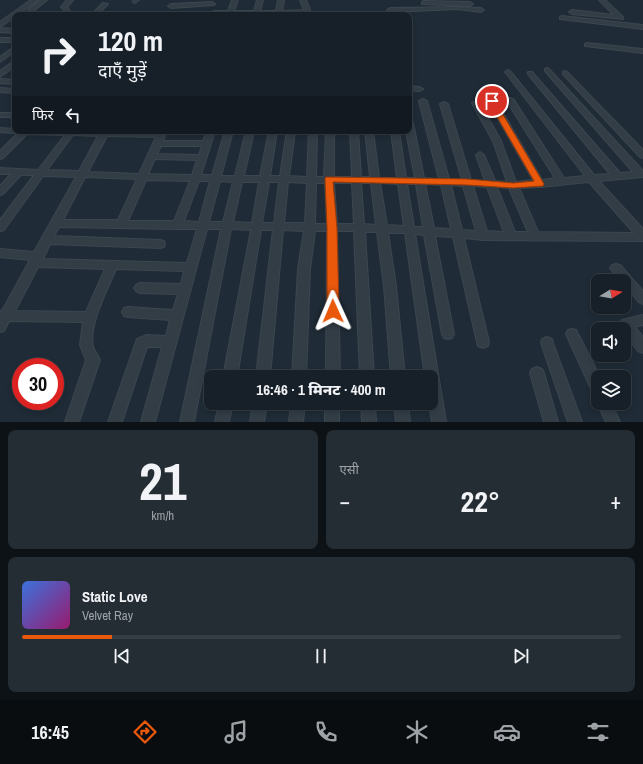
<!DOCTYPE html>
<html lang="hi">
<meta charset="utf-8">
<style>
body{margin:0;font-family:"Archivo Narrow","Noto Sans Devanagari",sans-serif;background:#242d34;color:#f1f3f6;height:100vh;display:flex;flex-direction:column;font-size:15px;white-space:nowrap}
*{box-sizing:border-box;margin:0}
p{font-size:13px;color:#9ea3a8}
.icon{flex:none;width:22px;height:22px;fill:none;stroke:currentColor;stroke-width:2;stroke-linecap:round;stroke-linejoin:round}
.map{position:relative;height:422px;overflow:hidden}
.drawer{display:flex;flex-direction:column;gap:8px;padding:8px;background:#0d1216;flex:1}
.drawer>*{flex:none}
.hud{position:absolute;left:12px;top:12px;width:400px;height:122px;border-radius:8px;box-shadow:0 2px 6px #0003,0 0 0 1px #363e45;background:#172028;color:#f1f3f6;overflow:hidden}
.needle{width:26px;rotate:79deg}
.controls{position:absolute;left:591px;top:274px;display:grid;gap:8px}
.controls a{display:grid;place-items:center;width:40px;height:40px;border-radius:8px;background:#172028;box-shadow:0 2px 6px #0003,0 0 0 1px #363e45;font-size:20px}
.speed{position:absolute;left:12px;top:358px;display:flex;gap:8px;font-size:20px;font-weight:700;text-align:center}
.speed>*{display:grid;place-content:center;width:52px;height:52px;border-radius:50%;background:#172028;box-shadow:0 2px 6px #0003,0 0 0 1px #363e45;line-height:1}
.speed .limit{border:6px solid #d22;background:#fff;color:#111}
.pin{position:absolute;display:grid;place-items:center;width:34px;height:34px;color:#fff;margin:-17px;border:2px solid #fff;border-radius:50%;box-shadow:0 1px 4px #0007}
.me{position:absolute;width:44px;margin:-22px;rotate:359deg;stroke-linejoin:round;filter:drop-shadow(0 0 3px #0008)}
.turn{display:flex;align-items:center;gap:14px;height:84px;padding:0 20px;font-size:18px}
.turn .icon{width:52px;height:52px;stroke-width:2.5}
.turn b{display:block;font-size:28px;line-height:34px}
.then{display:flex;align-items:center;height:38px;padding:0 20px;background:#0003;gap:8px;font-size:15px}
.big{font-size:30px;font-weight:800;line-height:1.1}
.drawer .card{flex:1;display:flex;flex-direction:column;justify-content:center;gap:6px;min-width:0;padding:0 14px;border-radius:8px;background:#242d34}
.drawer .dial{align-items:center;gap:0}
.dial b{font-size:52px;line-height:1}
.song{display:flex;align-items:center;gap:12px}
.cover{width:48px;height:48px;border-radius:6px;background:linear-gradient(135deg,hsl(220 70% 55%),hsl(320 70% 35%))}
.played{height:4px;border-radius:2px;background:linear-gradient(90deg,#ea580c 15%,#363e45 15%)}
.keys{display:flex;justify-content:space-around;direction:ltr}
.heat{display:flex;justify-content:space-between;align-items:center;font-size:22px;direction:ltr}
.drawer .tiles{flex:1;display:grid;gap:8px;grid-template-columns:1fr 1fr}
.card:last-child{grid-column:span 2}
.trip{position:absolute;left:204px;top:370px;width:234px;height:40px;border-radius:8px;background:#172028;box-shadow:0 2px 6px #0003,0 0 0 1px #363e45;font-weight:800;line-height:40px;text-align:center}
.menu{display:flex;height:64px;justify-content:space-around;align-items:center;background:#090d10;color:#9ea3a8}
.menu .icon{width:28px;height:28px}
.menu .on{color:#ea580c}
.menu b{font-size:18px;color:#f1f3f6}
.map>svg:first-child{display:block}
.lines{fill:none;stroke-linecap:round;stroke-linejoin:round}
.minor-casing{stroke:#3c4650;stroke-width:2}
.minor{fill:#323d46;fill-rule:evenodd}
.route{fill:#ea580c;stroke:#983908}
</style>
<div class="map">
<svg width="643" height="422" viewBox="0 0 643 422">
<rect width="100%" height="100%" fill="#1f2b36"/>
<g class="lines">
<g class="minor-casing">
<path id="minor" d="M31,0H38L0,27V22Z
M41,0H47L32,12H28V10Z
M67,0H73L67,7L73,15H67L61,7Z
M133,0H139L135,3L133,2Z
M232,0H238L234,11H254L257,0H263L260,11H276L278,0H284L282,11L304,10L300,0H306L312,15L306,14L211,15L212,12L214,11H228Z
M599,0H605L623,17V19L572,14L569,12L572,10L614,15Z
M424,1L470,2L473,4L470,6L422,4V2Z
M212,2L215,4L214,5L171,8L168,6L171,4Z
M103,3L108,4L97,15H91Z
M456,7L481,8L484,10L481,12L458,9L390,12L387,10L390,8Z
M166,12H195L198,14L164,15V13Z
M562,16L643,25V29L560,19V17Z
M0,28L15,29V33L0,32Z
M0,38H15V42H0Z
M587,43L643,49V53L585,46V44Z
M15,46V51L0,62V57Z
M15,60V66L0,77V71Z
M547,68L549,69L643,171V177L599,181L643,229V241L483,240L464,238L489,342L488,346L483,348L478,346L477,342L453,237L435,236L454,334L452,338L448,339L444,338L442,334L424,235L415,234L446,422H432L429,403H431V377H425L405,233H388L396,286L405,377H391L384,286L377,232H365L374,377H360L354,231H337L340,377H326L327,231H315L310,269L306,377H292L298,269L304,231L283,230L270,377H256L273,230H261L237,377H223L251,230L231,229L194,422H180L221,229H207L155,422H141L162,347H147L122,422H108L137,339L147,335L166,336L170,320L128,317L124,316L122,312L124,308L128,307L173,310L178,294L140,293L136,291L134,288L136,285L140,283L181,284L184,271L116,269C108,288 88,326 93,346C94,351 98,355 100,360L79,422H65L86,360L80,345L83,322L9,321L4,331L0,332V311H2L30,260L0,257V249L34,252L76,177L43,176L4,230L0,231V220L34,175H21L3,194L0,195V186L11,174H0V168L38,170L65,135L27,134L3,158L0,159V151L20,131L158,132L159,131H167L163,141H203L207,131H215L201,175H212L225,131H233L221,176H235L246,131H254L244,176H260L269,131H277L270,176H280L287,131H295L289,176L307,177L309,131H317L316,177H324L326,131H334V177H352L350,131H358L361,177H370L365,131H373L379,178H397L391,131H399L406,178H415L406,131H409V121L413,123L424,178L439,179L419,101L423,99L427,101L449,179L462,180L440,104L444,102L448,104L471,180L485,181L476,155L480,152L484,155L495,181L507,182L493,141L472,103L476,101L480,103L501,141L516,182L533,180L488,101L492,99L496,101L542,180L555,178L506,100L510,98L514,100L564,178L585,176L506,73L505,72L508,70L510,71L594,175L610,174L528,74V72H532L620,173L633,172L545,71V69ZM73,135L98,136L79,171L47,170ZM107,136L156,137L139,174L88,172ZM161,146H202L199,155L157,154ZM155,159L197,160L192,175L148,174ZM85,177L137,179L118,220H63ZM146,180L190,181L174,221H128ZM199,181H210L199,222L184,221ZM220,181L233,182L223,222H209ZM242,182H259L252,223L233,222ZM269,182H279L274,223H262ZM288,182L307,183L305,223H284ZM589,182L634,233L538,232L519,188L540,187ZM316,183H325L327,224H315ZM334,183H352L354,224H337ZM361,183H371L376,225L364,224ZM380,183L398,184L404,226L387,225ZM407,184H416L423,227H414ZM425,184L441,185L451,229L434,228ZM451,185L463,186L476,231L462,230ZM473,186L487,187L504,232L487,231ZM497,187L509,188L528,232H515ZM59,227L178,229H197L187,263L43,259L50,244L160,248L164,247L165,244L164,241L160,240L54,236ZM38,267L105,269L86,312L15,311Z
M565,71L567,72L643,150V158L640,157L563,74V72Z
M0,79L15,80V84L0,83Z
M409,86L419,87L423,89L419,91L409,90Z
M0,88L15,89V93L0,92Z
M0,113H15V117H0Z
M0,128L15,129V131H19L15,133L0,132Z
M616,264L620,265L643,291V304L639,302L624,285V281H621L610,268L612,265Z
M643,315V325L635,327L643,337V353L638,351L624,333V329H621L620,326L622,320Z
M572,329L576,330L600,377H598V395L593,393L566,334L568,330Z
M547,337L552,339L553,343L582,422H568L541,343L542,339Z
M537,367L542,369L544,373L558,422H544L530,373L532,369Z
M598,400V403H611L620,422H606L597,403Z
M219,403H233L229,422H215Z
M253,403H267L264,422H250Z
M291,403H305L303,422H289Z
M325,403H339V422H325Z
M361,403H375L376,422H362Z
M394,403H408L410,422H396Z"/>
</g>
<use href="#minor" class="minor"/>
</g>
<path class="route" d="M489,99L495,101L544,184L543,186L513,188L467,185L333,182L337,228L339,311L337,314L333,316L329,314L327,311V228L325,179L326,177L467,179L513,183L534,181L488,101Z"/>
</svg>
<div class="controls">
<a><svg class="needle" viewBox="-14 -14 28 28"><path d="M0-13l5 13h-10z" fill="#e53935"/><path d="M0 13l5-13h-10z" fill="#9ea3a8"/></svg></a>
<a><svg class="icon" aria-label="sound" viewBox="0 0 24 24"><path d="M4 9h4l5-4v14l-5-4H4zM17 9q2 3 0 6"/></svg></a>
<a><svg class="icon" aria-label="layers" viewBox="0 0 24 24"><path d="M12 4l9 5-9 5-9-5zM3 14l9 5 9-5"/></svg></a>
</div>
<div class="speed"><div class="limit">30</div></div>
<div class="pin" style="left:492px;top:101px;background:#d93025"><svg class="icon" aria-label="arrive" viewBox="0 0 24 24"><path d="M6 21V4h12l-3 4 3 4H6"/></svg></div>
<svg class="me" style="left:333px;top:311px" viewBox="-20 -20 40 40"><path d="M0-17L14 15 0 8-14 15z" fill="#ea580c" stroke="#fff" stroke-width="4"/></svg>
<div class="trip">16:46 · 1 मिनट · 400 m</div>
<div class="hud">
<div class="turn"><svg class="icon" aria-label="right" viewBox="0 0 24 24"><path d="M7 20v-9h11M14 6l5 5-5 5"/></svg><div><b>120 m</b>दाएँ मुड़ें</div></div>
<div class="then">फिर<svg class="icon" aria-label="left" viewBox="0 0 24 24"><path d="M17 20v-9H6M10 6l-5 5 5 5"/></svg></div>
</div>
</div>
<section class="drawer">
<div class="tiles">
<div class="card dial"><b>21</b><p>km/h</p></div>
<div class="card"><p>एसी</p>
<div class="heat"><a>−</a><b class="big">22°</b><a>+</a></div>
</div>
<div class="card">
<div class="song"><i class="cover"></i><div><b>Static Love</b><p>Velvet Ray</p></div></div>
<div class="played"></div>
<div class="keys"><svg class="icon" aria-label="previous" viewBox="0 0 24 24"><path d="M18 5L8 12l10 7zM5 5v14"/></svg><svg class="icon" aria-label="pause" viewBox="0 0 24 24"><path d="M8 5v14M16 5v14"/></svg><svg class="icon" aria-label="next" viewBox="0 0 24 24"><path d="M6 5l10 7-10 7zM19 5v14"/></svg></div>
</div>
</div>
</section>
<nav class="menu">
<b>16:45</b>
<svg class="icon on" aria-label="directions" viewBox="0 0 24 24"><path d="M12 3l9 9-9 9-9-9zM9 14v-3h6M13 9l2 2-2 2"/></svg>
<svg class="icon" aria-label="music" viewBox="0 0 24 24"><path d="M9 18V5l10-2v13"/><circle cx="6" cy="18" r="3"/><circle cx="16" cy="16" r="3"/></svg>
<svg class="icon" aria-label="phone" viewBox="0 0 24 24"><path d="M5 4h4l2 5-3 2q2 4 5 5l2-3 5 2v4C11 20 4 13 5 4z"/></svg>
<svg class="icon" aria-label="climate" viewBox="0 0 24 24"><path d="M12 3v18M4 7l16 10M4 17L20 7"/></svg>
<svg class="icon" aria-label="car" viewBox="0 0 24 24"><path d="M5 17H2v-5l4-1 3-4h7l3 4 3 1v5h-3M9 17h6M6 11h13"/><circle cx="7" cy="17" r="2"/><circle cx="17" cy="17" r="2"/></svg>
<svg class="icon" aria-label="filters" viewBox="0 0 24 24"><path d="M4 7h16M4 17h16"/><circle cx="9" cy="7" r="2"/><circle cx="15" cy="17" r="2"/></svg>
</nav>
